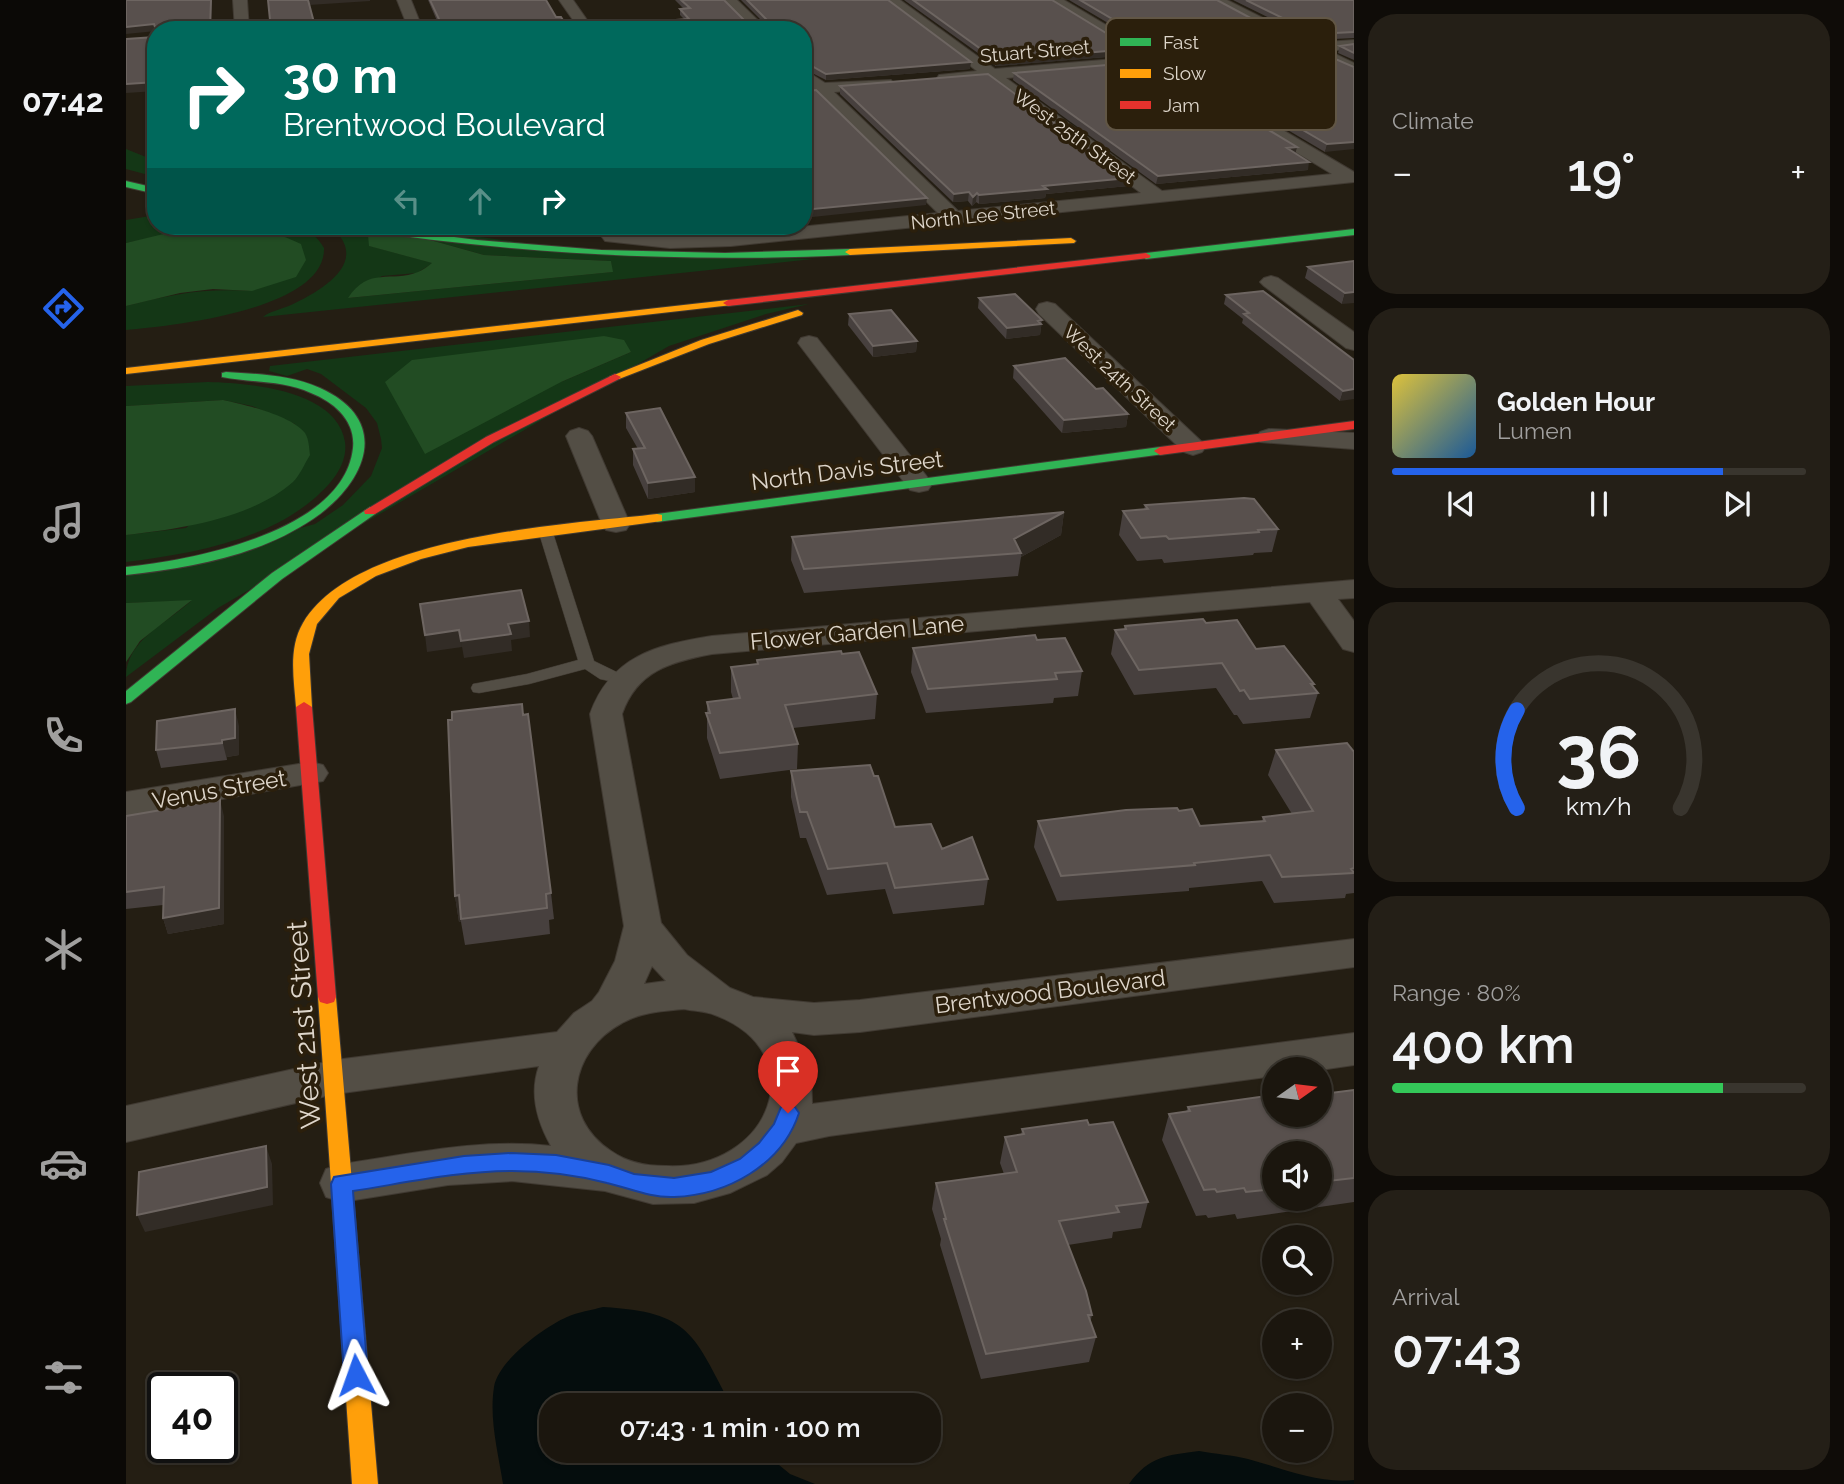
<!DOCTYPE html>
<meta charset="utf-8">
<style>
body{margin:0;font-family:Raleway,sans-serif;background:#241f17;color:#f1f3f6;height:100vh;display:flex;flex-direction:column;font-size:26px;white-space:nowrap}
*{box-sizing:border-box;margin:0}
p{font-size:23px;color:#a09f9e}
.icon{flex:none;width:38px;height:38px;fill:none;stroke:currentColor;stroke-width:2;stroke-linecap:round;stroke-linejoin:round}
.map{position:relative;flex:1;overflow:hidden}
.side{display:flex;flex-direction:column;gap:14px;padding:14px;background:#0f0c08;width:490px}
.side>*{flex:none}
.hud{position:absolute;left:21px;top:21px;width:665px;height:214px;border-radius:28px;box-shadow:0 2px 5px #0004,0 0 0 2px #39352e;background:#00695c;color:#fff;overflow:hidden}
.needle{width:46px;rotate:76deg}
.buttons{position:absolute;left:1136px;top:1057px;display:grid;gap:14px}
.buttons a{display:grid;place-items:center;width:70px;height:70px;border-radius:50%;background:#1b160e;box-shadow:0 2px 5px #0004,0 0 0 2px #39352e;font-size:35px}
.speed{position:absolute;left:21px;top:1372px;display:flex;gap:14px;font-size:35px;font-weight:700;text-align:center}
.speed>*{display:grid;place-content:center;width:91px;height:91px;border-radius:50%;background:#1b160e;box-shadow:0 2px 5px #0004,0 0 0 2px #39352e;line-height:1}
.speed .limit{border:4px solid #111;border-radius:10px;background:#fff;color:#111}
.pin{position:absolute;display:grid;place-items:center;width:60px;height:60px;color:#fff;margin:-72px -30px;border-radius:50% 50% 50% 0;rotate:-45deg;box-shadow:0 0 7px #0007}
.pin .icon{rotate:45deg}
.me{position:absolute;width:77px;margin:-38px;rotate:356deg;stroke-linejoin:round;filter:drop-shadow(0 0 5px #0008)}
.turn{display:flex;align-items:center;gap:24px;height:147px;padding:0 21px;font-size:32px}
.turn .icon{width:91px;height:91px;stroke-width:2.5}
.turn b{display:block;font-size:49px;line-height:60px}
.lanes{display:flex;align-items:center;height:66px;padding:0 21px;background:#0003;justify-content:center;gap:35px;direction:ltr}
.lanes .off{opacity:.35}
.big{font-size:52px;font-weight:600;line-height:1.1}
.side .widget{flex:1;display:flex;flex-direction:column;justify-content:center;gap:10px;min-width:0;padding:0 24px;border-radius:28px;background:#241f17}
.side .dial{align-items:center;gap:0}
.dial svg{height:182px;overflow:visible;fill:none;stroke:#39352e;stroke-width:7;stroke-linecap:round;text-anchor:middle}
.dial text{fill:#f1f3f6;stroke:none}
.song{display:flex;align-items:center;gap:21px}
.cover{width:84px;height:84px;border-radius:10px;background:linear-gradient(135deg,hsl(50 70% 55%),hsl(210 70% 35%))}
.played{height:7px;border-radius:4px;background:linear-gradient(90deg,#2563eb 80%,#39352e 80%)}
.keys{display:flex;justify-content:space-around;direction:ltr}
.heat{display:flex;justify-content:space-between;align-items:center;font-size:38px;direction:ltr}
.charge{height:10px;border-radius:5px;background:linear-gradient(90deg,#34c759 80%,#39352e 0)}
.trip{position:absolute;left:413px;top:1393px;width:402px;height:70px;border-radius:28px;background:#1b160e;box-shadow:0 2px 5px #0004,0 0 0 2px #39352e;font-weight:600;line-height:70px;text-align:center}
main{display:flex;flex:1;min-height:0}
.dock{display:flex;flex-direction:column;width:126px;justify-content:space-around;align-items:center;background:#0b0906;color:#a09f9e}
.dock .icon{width:49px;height:49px}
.dock .on{color:#2563eb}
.dock b{font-size:32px;color:#f1f3f6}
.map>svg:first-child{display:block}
.green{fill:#143716;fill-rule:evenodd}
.forest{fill:#224c23}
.water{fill:#050d0d}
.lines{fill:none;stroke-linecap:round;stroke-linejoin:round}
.lane-casing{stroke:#403a32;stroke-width:1}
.street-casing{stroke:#403a32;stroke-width:2}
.fast-casing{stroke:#403a32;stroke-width:2}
.slow-casing{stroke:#403a32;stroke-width:2}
.jam-casing{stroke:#403a32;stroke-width:2}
.lane{fill:#534e45;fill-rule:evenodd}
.street{fill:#534e45;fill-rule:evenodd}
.fast{fill:#30b455;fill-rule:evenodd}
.slow{fill:#ff9f0a;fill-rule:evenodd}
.jam{fill:#e5322d;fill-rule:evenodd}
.wall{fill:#47403e;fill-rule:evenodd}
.shaded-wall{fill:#322c26}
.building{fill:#58504d;stroke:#6d6561;stroke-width:2}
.route{fill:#2563eb;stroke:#184099;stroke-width:2}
.labels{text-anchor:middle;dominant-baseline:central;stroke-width:7;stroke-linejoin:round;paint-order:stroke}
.far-street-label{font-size:19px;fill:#ded6cb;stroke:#2b1f0c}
.street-label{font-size:23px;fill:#ded6cb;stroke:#2b1f0c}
.near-street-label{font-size:28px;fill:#ded6cb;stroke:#2b1f0c}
.key{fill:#2b1f0c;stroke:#615645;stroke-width:2}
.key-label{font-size:19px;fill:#ded6cb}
</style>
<main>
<nav class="dock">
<b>07:42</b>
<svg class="icon on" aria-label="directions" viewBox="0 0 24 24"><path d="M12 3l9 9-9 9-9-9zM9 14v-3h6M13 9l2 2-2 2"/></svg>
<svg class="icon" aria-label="music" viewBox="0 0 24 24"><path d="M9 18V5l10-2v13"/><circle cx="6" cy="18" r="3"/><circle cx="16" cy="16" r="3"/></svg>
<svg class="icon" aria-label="phone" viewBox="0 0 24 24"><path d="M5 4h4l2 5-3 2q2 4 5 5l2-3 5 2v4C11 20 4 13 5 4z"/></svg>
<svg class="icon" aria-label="climate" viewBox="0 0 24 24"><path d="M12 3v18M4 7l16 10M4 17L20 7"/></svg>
<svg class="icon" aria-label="car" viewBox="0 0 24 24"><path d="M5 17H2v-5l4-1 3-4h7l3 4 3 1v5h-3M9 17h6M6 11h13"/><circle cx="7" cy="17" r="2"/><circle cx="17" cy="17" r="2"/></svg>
<svg class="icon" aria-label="filters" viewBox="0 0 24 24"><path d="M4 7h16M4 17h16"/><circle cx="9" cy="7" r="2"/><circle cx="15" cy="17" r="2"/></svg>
</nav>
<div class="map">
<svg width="1228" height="1484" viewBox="0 0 1228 1484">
<rect width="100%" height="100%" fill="#241e13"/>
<path class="green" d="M0,149L30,161V177L0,169Z
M30,215V226H84L0,243V220Z
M121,226C150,226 181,218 198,248C200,310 45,326 0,330V306C46,294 78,288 126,291L146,230Z
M208,226H272L436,248L687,259L137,317C142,312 156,309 165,305C195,291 245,262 206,228ZM272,231L358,255L485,261L486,272L222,298L256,276L291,273L307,263L244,246Z
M683,304L640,314L543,346L92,608L0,677C0,640 41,623 65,601L0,603V576L189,524L217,505L245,476L256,448L255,439L251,423L240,408L195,374L181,369L161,376L143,371L144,366ZM478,336L505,352L435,382Z
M82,382C123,383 211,390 219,442C222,464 206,483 190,497C140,541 64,554 0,562V535L60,528L169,424L126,406L97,400L0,406V386Z"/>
<path class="forest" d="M71,226C115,224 135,225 175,244L180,260L170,277L126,291L87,289L54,293L0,306V243Z
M272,231L358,255L485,261L487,272L222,298C243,266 265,283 292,272C297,270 302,266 306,263L243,246L242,235Z
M478,336L498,340L505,352L435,382L299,454L259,382L286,360Z
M97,400C120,405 164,415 179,433C183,439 183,448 184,455C179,463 174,475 167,482C125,519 53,529 0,535V406Z
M66,600L14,641L0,662V603Z"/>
<path class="water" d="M477,1307C565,1312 567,1334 605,1405H425V1451H636L664,1474L689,1484H377C372,1452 363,1419 368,1387C372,1361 418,1327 441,1317C452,1312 466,1310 477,1307Z
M1073,1451C1089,1454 1107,1455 1122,1459C1156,1468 1192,1484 1228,1480V1484H1003C1023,1456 1042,1455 1073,1451Z"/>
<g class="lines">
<g class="lane-casing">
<path id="lane" d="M420,529L427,533L468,661L505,679L497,684L474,679L459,669L403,684L353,693L347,692L345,688L347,684L401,674L452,660L413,533Z"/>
</g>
<g class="street-casing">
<path id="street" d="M107,0H121L123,30H109Z
M271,0H285L297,30H283Z
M433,0H447L468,30H454Z
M596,0H611L642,30H626Z
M758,0H774L869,69L1013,57L921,0H938L1032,56L1168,45L1083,0H1101L1187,43L1228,40V48L1203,51L1228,63V74L1183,52L1045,64L1228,172V182L605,246L544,248L479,241L476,237L479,233L486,231L544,236L605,234L812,213L691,94L677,95V85H682L677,79L685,74L699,83L765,80L767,83L765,86L759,88L708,92L832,211L1015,193L862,79L813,81L811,78L813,75L851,71ZM1026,65L1206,174L1036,191L880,78Z
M1145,276L1152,278L1228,332V350L1220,348L1138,286L1134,282L1138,278Z
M921,302L929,304L1076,442L1080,447L1076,452L1067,455L1058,452L913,314L910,309L913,304Z
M683,336L691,338L802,478L806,484L802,490L793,492L784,490L672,343L675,338Z
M453,428L462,431L466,436L504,524L500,530L490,532L480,530L476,524L440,436L444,431Z
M1143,429L1228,433V449L1134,442L1130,437L1134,432Z
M1228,580V598L1212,599L1228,621V652L1217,649L1184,602L586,654C544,662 511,671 496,714L535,923L561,955L604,988L627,997L688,1003L734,1000L1228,939V967L734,1032L688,1035L666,1032L685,1072L686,1104L1228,1033V1065L1194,1070L1148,1069V1076L703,1136L670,1143L656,1162L641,1175L604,1193L568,1203L527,1204L479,1191L386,1181L322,1185L216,1202L200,1197L194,1183L200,1169L216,1164C285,1154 355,1138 425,1146C411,1121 403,1094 413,1066L209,1094L0,1142V1106L209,1060L431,1032L448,1013L466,1001L473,992L489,961L498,926L464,714C485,656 530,645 586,636ZM526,966L540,981L518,984ZM558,1009C568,1011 579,1011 589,1015C690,1053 644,1171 540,1166C520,1166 502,1163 485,1151C432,1116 444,1051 496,1023C515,1012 537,1011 558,1009Z
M185,762L197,765L202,773L197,781L0,816V792Z"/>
</g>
<g class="fast-casing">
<path id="fast" d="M0,181L30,188V194L0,187Z
M222,226H244L351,240L475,250L599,253L724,249L729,252L724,255C557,263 393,254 227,229Z
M1228,229V235L1020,259L1015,256L1020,253Z
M100,372C132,374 165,375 194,388C267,421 240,483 187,519C132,556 65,568 0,575V567C66,560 218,532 227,448C230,421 208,402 185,393C156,380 126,383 96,377V373Z
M1034,447L1040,451L1038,454L531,522L525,518L531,514Z
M244,507L250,511L249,514L156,579L5,702L0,704V691L146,573Z"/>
</g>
<g class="slow-casing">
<path id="slow" d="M945,238L950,241L948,243L724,255L719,252L724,249Z
M602,300L606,301V305L0,374V368Z
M672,310L677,313L676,315L583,344L493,379L483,377L575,340Z
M531,514L536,515V521L342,547L295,559L250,576L213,598L191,624L183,654L186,707L178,712L170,707C168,680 162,648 177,623C229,535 438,525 531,514Z
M201,990L208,992L210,997L252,1484H226L192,997L194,992Z"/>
</g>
<g class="jam-casing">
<path id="jam" d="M1020,253L1025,256L1023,258L602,306L597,303L602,300Z
M489,374L495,377L493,379L368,442L249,514H239L238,511L360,437Z
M1228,421V429L1034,455L1028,451L1034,447Z
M178,702L186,707L210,997L208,1002L201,1004L194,1002L192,997L170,707Z"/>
</g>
<use href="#lane" class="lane"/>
<use href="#street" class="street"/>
<use href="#fast" class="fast"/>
<use href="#slow" class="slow"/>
<use href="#jam" class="jam"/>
</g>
<path class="wall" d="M302,0H420L430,17L443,30H315Z
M549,0H598L624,26H641L615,0H762L844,69L700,80L684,72L677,30H507L506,29V23L558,19L554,15V9H558Z
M778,0H926L1006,49L1005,55L870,66Z
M943,0H1091L1159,43L1033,53Z
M1107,0H1228V38L1188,40Z
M1228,44V60L1212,53L1214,46Z
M1055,59L1228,67L1199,152L1054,66Z
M888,73L1171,147L1169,153L1182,170L1030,184L887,80Z
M714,86L1003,178L1002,186L920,194L919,198L853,204L850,202L846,206L842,201L827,202L714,94Z
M1228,261L1216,304L1179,278L1182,267Z
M1100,295L1228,360L1214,401L1116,323L1117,319L1098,304Z
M853,298L916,320L914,335L880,339L852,308Z
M723,314L791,341L790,352L747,357L722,325Z
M888,366L970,389L1002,414L1000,427L936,433L887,378Z
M500,413L569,477V492L522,499L507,465V449H512L500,428Z
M1019,505L1152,529L1146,552L1128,553L1127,555L1038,563L1036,559L1011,561L993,535L997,511L1018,510Z
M938,512L935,535L895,557L892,576L678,593L665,560L666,537Z
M1080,623L1130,649L1188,684L1187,687L1192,693L1184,718L1117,724L1111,715H1108L1090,688L1008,695L985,654L989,630L998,629L999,626Z
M911,640L956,671L952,696L928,698L927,703L800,713L785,672L787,648Z
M716,654L751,694L749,719L667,728L672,744L671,769L594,779L581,738V702L607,699L605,692V667L631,664V660Z
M113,726V755L101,757V760L35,768L30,750Z
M1150,750L1228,752V893L1220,894L1219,898L1148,903L1136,881L1063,888V891L931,901L908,847L912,821L1053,811L1074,826L1136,821L1137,817L1166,814L1142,775Z
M665,771L748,776L769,827L816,849L862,879L858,905L767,914L759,889L701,895L680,838H674L665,797Z
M0,816H98V924L42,934L37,918V905L0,909Z
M425,893L428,919L423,920L424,934L339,945L335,922H333L329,896Z
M1228,1090V1202L1111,1219L1109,1214L1082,1218L1080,1215L1070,1216L1036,1140L1043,1114L1060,1112L1062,1107L1197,1094ZM1148,1153H1194V1199H1148Z
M963,1125L1022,1202L1015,1228L987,1232L986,1238L942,1245L966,1315L964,1323L970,1337L963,1362L855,1379L814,1245L815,1239L806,1209L810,1183L878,1174L874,1163L879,1137L895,1135L896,1129Z"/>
<path class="shaded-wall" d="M85,0H86L85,30H84Z
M182,0H244V1L183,5Z
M28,24L30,31L0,34V27Z
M1160,37L1159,43L1033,53L1034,47Z
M1006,49L1005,55L870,66V60Z
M845,62L844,69L700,80V74Z
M684,65V72L677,76V70Z
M30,82V91L0,93V84Z
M1228,142V149L1199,152L1201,144Z
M1171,147L1169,155L1161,148Z
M1183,162L1182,170L1030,184L1032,176Z
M1003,178L1002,186L920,194L919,198L853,204V195L917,186Z
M843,192L842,201L827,202L828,194Z
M851,193L850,202L846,206L847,197Z
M801,198L800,205L677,218V210Z
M541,226H570V227L541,230Z
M1228,292V303L1216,304L1219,293Z
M916,320L914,335L880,339L881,328Z
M791,341L790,352L747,357V346Z
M1228,389V399L1214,401L1217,391Z
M1002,414L1000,427L936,433L938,420Z
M569,477V492L522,499V483Z
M938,512L935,535L895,557V553L888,539Z
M403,621L404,637L385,640L386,651L338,658L335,641L382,624Z
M333,630L336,647L301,652L299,635Z
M109,709L113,726V755L101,757V760L96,740Z
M94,800L98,816V924L42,934L37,918Z
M333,895L335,922H333L329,896Z
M140,1146L146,1164L147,1205L19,1232L11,1215Z"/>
<path class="building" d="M0,0H85L84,30H30L28,24L0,27Z
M142,0H182L190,30H145Z
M304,0H420L430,17H435L443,30H318Z
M555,0H598L624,26H642L645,24L621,0H762L845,62L700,74L684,65L677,70V30H511L506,23L563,19L554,9L564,8Z
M787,0H926L1006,49L870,60Z
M954,0H1091L1160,37L1034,47Z
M1120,0H1228V32L1189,34Z
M30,36V82L0,84V39L29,37Z
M1228,44V53L1214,46Z
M1184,48L1228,67V142L1201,144L1055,59Z
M1028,61L1171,147L1161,148L1183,162L1032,176L888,73Z
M862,74L1003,178L917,186L921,189L853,195L851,193L847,197L843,192L828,194L714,86Z
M690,90L801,198L677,210V91Z
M1228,261V292L1219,293L1182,267Z
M1137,291L1228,360V389L1217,391L1118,314L1123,313L1100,295Z
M889,294L916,320L912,321L915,324L881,328L853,298Z
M765,310L791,341L747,346L723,314Z
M939,358L970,389L977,388L1002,414L938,420L888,366Z
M534,408L569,477L522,483L507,449L519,448L500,413Z
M1118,498L1128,499L1152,529L1132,530L1133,532L1043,539L1040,536L1015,538L997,511L1022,509L1019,505Z
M938,512L888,539L895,553L678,569L666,537Z
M395,590L403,621L382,624L385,634L335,641L333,630L299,635L294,604Z
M1077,619L1080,623L1111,620L1130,649L1158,646L1188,684H1185L1192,693L1124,699L1118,690L1114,691L1096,663L1013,670L989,630L1000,629L999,626Z
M909,635L911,640L939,638L956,671L929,673L931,679L802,689L787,648Z
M715,651L716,654L733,652L751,694L659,705L672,744L594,753L580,713H584L581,702L614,698L605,667L632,664L631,660Z
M396,704L397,715L402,714L425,893L420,894L421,908L335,919L333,895L329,896L322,720H326V712Z
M109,709V738L96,740V743L30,750L31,721Z
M1221,743L1228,752V868L1225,869L1228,873L1156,877L1144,855L1068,863L1069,865L935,876L912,821L1000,810L1051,808L1053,811L1066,809L1074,826L1139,821L1137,817L1187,811L1150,750Z
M744,765L748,776H752L769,827L805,824L816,849L846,837L862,879L769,888L761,863L702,869L681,812H674L665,771Z
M94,800L93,908L37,918L38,887L0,892V816Z
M1194,1089H1195L1197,1094L1228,1090V1178L1194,1182V1153H1148V1189L1120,1192L1118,1188L1091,1192L1089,1189L1078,1190L1043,1114L1064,1111L1062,1107L1148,1095V1115H1194Z
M961,1120L963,1125L987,1122L1022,1202L990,1206L993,1212L933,1221L960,1291L966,1315H962L970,1337L860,1354L818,1219H820L810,1183L891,1172L879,1137L898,1134L896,1129Z
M140,1146L141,1187L11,1215L13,1172Z"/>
<path class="route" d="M662,1105L669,1107L673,1113C656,1165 601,1195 548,1197C524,1198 503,1188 481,1183C450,1175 417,1171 386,1171C333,1171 279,1183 227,1191L242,1375L239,1383L230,1386L222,1383L218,1375L205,1184L208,1177L338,1156L385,1153L430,1155L483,1165L508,1174L548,1178L585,1172L614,1159L633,1143L648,1124L655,1107Z"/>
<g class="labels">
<g class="far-street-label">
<text transform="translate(909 51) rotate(-5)">Stuart Street</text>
<text transform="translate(949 136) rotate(36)">West 25th Street</text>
<text transform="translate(857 215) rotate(-6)">North Lee Street</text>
<text transform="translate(994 378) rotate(43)">West 24th Street</text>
</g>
<g class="street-label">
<text transform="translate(721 470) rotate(-7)">North Davis Street</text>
<text transform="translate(731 632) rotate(-5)">Flower Garden Lane</text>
<text transform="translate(93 789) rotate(-10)">Venus Street</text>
<text transform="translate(924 991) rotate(-7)">Brentwood Boulevard</text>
</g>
<g class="near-street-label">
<text transform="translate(178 1025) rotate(-94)">West 21st Street</text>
</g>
</g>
<rect x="980" y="18" width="230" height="112" rx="10" class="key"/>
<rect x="994" y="38" width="31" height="8" fill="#30b455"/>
<rect x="994" y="69" width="31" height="9" fill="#ff9f0a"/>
<rect x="994" y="101" width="31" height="8" fill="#e5322d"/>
<g class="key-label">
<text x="1037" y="49">Fast</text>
<text x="1037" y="80">Slow</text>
<text x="1037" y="112">Jam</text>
</g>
</svg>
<div class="buttons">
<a><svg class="needle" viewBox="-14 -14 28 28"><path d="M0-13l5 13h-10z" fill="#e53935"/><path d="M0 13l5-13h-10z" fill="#a09f9e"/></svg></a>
<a><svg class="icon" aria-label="sound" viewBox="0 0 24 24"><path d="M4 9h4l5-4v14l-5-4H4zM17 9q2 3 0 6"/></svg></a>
<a><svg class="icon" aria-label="search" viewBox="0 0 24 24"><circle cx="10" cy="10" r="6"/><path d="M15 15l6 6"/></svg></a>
<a>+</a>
<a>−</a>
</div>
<div class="speed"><div class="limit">40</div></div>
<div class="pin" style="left:662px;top:1113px;background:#d93025"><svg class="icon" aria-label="arrive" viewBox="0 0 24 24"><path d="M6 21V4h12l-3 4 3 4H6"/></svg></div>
<svg class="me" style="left:230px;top:1375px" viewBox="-20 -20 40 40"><path d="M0-17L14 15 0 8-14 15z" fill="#2563eb" stroke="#fff" stroke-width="4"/></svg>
<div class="trip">07:43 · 1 min · 100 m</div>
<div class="hud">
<div class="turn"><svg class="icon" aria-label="right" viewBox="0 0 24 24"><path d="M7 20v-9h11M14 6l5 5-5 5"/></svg><div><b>30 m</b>Brentwood Boulevard</div></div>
<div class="lanes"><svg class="icon off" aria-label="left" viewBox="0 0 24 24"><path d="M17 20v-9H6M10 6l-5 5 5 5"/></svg><svg class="icon off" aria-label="ahead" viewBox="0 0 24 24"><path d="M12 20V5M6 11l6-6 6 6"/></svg><svg class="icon" aria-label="right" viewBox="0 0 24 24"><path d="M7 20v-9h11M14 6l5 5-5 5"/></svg></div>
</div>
</div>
<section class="side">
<div class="widget"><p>Climate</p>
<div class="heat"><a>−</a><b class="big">19°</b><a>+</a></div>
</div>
<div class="widget">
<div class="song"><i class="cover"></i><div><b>Golden Hour</b><p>Lumen</p></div></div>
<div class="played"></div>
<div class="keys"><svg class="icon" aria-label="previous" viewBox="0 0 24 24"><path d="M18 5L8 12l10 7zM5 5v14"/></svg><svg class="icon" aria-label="pause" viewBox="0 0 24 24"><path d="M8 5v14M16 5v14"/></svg><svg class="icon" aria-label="next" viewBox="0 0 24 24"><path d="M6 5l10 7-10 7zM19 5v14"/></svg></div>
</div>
<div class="widget dial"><svg viewBox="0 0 100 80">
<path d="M14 69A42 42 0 1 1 86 69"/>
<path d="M14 69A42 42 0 0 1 14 26" stroke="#2563eb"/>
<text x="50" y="56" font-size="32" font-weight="700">36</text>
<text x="50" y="72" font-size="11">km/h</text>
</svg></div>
<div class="widget"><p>Range · 80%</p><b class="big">400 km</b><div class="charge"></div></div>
<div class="widget"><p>Arrival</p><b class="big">07:43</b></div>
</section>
</main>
